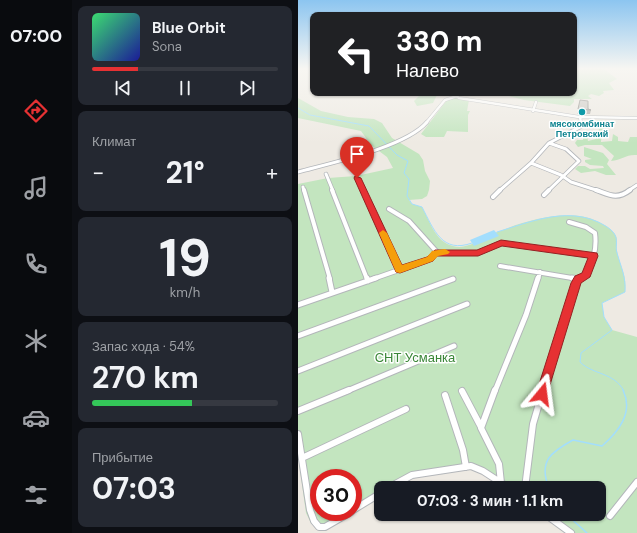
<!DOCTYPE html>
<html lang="ru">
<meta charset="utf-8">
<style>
body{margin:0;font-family:"DM Sans",sans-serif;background:#242831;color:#f1f3f6;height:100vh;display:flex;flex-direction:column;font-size:15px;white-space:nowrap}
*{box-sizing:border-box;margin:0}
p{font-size:13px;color:#9ea1a6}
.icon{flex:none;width:22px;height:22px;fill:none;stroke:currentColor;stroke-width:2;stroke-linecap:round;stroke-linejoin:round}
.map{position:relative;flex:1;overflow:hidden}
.drawer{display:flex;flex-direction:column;gap:6px;padding:6px;background:#0d0f14;width:226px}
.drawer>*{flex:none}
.guide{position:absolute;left:12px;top:12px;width:267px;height:84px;border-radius:8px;box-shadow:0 1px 3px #0004;background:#202124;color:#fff;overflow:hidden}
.speed{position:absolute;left:12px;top:469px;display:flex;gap:8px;font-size:20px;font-weight:700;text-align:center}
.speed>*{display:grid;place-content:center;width:52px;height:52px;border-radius:50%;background:#171b24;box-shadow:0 1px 3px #0004;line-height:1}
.speed .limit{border:6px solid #d22;background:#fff;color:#111}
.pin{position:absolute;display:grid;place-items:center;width:34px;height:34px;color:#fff;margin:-41px -17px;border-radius:50% 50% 50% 0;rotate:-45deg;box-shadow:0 0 4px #0007}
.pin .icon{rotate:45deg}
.me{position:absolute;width:44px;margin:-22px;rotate:16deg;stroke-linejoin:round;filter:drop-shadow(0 0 3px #0008)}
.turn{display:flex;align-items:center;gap:14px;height:84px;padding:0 20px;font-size:18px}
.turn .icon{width:52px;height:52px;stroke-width:2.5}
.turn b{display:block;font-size:28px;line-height:34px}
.big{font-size:30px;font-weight:700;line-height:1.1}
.drawer .tile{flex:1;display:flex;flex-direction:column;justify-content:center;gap:6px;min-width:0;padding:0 14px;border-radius:8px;background:#242831}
.drawer .dial{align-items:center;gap:0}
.dial b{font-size:52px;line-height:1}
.song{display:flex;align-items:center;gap:12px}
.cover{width:48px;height:48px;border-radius:6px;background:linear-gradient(135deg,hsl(140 70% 55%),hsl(240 70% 35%))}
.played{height:4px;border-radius:2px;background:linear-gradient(90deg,#e63133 25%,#363941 25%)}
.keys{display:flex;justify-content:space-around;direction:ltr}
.heat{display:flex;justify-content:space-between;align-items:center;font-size:22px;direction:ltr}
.charge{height:6px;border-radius:3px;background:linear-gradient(90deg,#34c759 54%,#363941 0)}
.trip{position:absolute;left:76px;top:481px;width:232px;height:40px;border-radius:8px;background:#171b24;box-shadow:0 1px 3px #0004;font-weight:700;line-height:40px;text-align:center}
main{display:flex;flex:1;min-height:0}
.tabs{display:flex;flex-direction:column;width:72px;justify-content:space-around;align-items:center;background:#090b0e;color:#9ea1a6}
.tabs .icon{width:28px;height:28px}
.tabs .selected{color:#e63133}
.tabs b{font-size:18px;color:#f1f3f6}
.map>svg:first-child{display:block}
.green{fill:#c3e5bf;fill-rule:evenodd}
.water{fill:#a3defd}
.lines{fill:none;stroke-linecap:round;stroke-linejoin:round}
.stream-far1{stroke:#a3defd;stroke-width:1}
.stream{stroke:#a3defd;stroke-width:1.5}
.minor-far4-casing{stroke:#b3b6ba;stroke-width:3.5}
.minor-far3-casing{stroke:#b3b6ba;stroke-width:4.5}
.minor-far2-casing{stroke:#b3b6ba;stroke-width:6}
.minor-far1-casing{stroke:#b3b6ba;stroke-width:7}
.minor-casing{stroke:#b3b6ba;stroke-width:8}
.minor-far4{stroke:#fff;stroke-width:2.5}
.minor-far3{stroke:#fff;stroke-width:3}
.minor-far2{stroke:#fff;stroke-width:4}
.minor-far1{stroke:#fff;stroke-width:5}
.minor{stroke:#fff;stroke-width:6}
.wall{fill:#aca9a5}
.building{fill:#c8c5c0;stroke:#8c8a86}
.route{fill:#e63133;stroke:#962021}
.slow{fill:#f59e0b}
.culture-dot{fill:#0f9aa8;stroke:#fff;stroke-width:1.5}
.labels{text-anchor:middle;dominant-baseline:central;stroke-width:3;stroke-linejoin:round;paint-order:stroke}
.far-culture-label{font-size:9px;font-weight:bold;fill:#0d838f;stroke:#fff}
.near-park-label{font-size:13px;fill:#3a8637;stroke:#fff}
</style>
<main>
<nav class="tabs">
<b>07:00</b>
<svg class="icon selected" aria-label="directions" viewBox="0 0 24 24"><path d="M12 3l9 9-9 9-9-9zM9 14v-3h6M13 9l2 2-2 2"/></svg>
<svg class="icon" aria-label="music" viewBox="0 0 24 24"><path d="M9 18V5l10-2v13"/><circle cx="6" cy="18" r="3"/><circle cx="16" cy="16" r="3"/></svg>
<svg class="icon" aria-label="phone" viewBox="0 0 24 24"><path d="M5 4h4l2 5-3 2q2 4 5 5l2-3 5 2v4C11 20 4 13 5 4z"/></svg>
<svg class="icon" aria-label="climate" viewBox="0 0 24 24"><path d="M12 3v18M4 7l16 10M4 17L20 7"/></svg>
<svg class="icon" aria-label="car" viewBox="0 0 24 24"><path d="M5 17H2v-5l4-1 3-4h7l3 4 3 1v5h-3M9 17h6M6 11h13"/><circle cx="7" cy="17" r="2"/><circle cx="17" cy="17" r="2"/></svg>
<svg class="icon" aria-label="filters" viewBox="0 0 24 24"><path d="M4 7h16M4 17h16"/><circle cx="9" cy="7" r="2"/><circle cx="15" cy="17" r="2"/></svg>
</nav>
<section class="drawer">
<div class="tile">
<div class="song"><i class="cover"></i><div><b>Blue Orbit</b><p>Sona</p></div></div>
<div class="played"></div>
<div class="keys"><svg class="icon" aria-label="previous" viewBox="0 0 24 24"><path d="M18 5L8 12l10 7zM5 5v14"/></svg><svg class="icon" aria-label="pause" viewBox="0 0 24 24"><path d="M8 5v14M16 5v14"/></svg><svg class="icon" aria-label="next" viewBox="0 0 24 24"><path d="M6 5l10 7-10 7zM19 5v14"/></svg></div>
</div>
<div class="tile"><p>Климат</p>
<div class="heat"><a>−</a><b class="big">21°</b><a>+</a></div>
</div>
<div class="tile dial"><b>19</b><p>km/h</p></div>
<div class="tile"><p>Запас хода · 54%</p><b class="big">270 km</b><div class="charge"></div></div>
<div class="tile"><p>Прибытие</p><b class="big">07:03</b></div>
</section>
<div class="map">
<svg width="339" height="533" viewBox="0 0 339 533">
<rect width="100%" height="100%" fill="#eeeae3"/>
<path class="green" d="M276,69H306L319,79L311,83L316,90L305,91L306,93L301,96L293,94L290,96L294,99H276V102L272,106L226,100L200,93H276Z
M124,93L139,95L135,103L119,106L116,101Z
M0,98L23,111L50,117L76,119L84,123L94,138L121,154L125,160L127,171L132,181L131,190L129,196L124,199L111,200L114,204L124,207C132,221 137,242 155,246C168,250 181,240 194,234C224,222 268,207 299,221C305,224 315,229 318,236C320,240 318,246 319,251C322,268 329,273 327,292L304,303L306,317L314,330L339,337V533H268L242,514H301V488H207L185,472L173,468L115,477L93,488H83V495L27,530H21L13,523L8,513L0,456V184L30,178L58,176L95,168L89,157L73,145L63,131L0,118ZM21,478H55V512H21Z
M157,98L171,100L169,111H172L170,115V132L149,131L146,137H128L123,134L149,100Z
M299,120H304L307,128L304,130L303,142L314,141L315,134L320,137V141L330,142L332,137H339V155C328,154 324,160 313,161L316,156L304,145H287L280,147L277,143L279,140H285V136L289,135L290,141L298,139L302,127L298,125Z
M286,147L305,153L311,160L309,164L318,175H308L297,171L283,173L277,169L280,166H287L292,169L306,168L305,166L292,165L287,162V160L294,159L286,156Z"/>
<path class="water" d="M196,230L201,236L176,246L172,240Z"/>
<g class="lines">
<path class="stream-far1" d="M0,108L12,115L71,126L99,155L110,161L106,173L111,179L109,196L114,204L124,207C136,230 144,254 174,243
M199,232C232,222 267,207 300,222C306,225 314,229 317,235C320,241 317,247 319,253C323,267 328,277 327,292L304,303L306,317L314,330L283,353L282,362C295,375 316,372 326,391"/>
<path class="stream" d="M251,488C240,461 253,452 275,440L304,446C320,432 336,413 325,390
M268,514L289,533"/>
<g class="minor-far4-casing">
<path id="minor-far4" d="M154,93L161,98L281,117L339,118
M235,111L238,102
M282,117L283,123
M128,123L147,100L159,96"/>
</g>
<g class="minor-far3-casing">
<path id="minor-far3" d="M233,163L263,175L273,182L301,191
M0,172C33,163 108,147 129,122
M28,174L35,191
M59,178L65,191
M5,187L6,191
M201,191L233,163L251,143L284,126L283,122
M250,191L281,161L268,149L251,143
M330,191L339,185"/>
</g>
<g class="minor-far2-casing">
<path id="minor-far2" d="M6,190L32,279
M34,190L69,279
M65,190L101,269
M298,190C312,195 319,200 332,190
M246,195L251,190
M195,197L202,190
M271,222L288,227L297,233C299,248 295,272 280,279
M137,253H180L203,243L295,256
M202,266L280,279
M75,279L132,259L138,251L111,221L91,209
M240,279L242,272"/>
</g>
<g class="minor-far1-casing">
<path id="minor-far1" d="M31,278L34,292
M69,278L70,281
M274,278L280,279
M0,305L78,278
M0,336L155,279
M0,371L169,304
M49,391L156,346
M197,391L228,315L240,278
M245,391L278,283L282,278"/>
</g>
<g class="minor-casing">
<path id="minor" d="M197,390L183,428L201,464L203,483
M164,391L183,427
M147,395L165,450L168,467
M0,411L51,390
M0,434L12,510L16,521L21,527H27L53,512
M4,458L108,409
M90,488L114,475L173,466L185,471L211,488
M227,488L235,424L245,390
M55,510L83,493
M247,514L273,533
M312,516L339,482"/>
</g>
<use href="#minor-far4" class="minor-far4"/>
<use href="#minor-far3" class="minor-far3"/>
<use href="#minor-far2" class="minor-far2"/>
<use href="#minor-far1" class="minor-far1"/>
<use href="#minor" class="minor"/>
</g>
<path class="wall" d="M282,100L290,109L293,110L292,114H279Z"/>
<path class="building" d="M282,100L290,101V109L293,110L280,109Z"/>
<linearGradient id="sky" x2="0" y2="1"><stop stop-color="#8cc5f0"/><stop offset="0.48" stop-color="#f7f6f2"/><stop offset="1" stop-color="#f7f6f2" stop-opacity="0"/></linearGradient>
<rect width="339" height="143" fill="url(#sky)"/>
<path class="route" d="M57,176L63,178L104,265L129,257L137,250H179L203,240L299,253L300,256L292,277L283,283L248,398L244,400L240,398L238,394L273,283L277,276L284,273L290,258L204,246L180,256H139L135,261L102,273L98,272L56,178Z"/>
<path class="slow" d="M85,230L89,233L104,265L129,257L134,251L147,249L152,252L150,254L140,256L135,261L102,273L98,272L81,233Z"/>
<circle class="culture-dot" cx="284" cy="112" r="4"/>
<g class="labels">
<g class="far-culture-label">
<text x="284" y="124">мясокомбинат<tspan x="284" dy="10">Петровский</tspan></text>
</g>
<g class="near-park-label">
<text x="117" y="357">СНТ Усманка</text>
</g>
</g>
</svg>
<div class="speed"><div class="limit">30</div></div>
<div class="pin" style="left:59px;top:178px;background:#d93025"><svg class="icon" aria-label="arrive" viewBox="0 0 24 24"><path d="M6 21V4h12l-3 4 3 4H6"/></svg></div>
<svg class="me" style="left:244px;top:394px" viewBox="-20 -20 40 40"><path d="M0-17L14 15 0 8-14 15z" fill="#e63133" stroke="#fff" stroke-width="4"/></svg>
<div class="trip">07:03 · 3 мин · 1.1 km</div>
<div class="guide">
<div class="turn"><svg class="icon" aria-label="left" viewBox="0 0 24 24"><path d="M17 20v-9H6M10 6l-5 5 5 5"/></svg><div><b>330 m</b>Налево</div></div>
</div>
</div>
</main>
